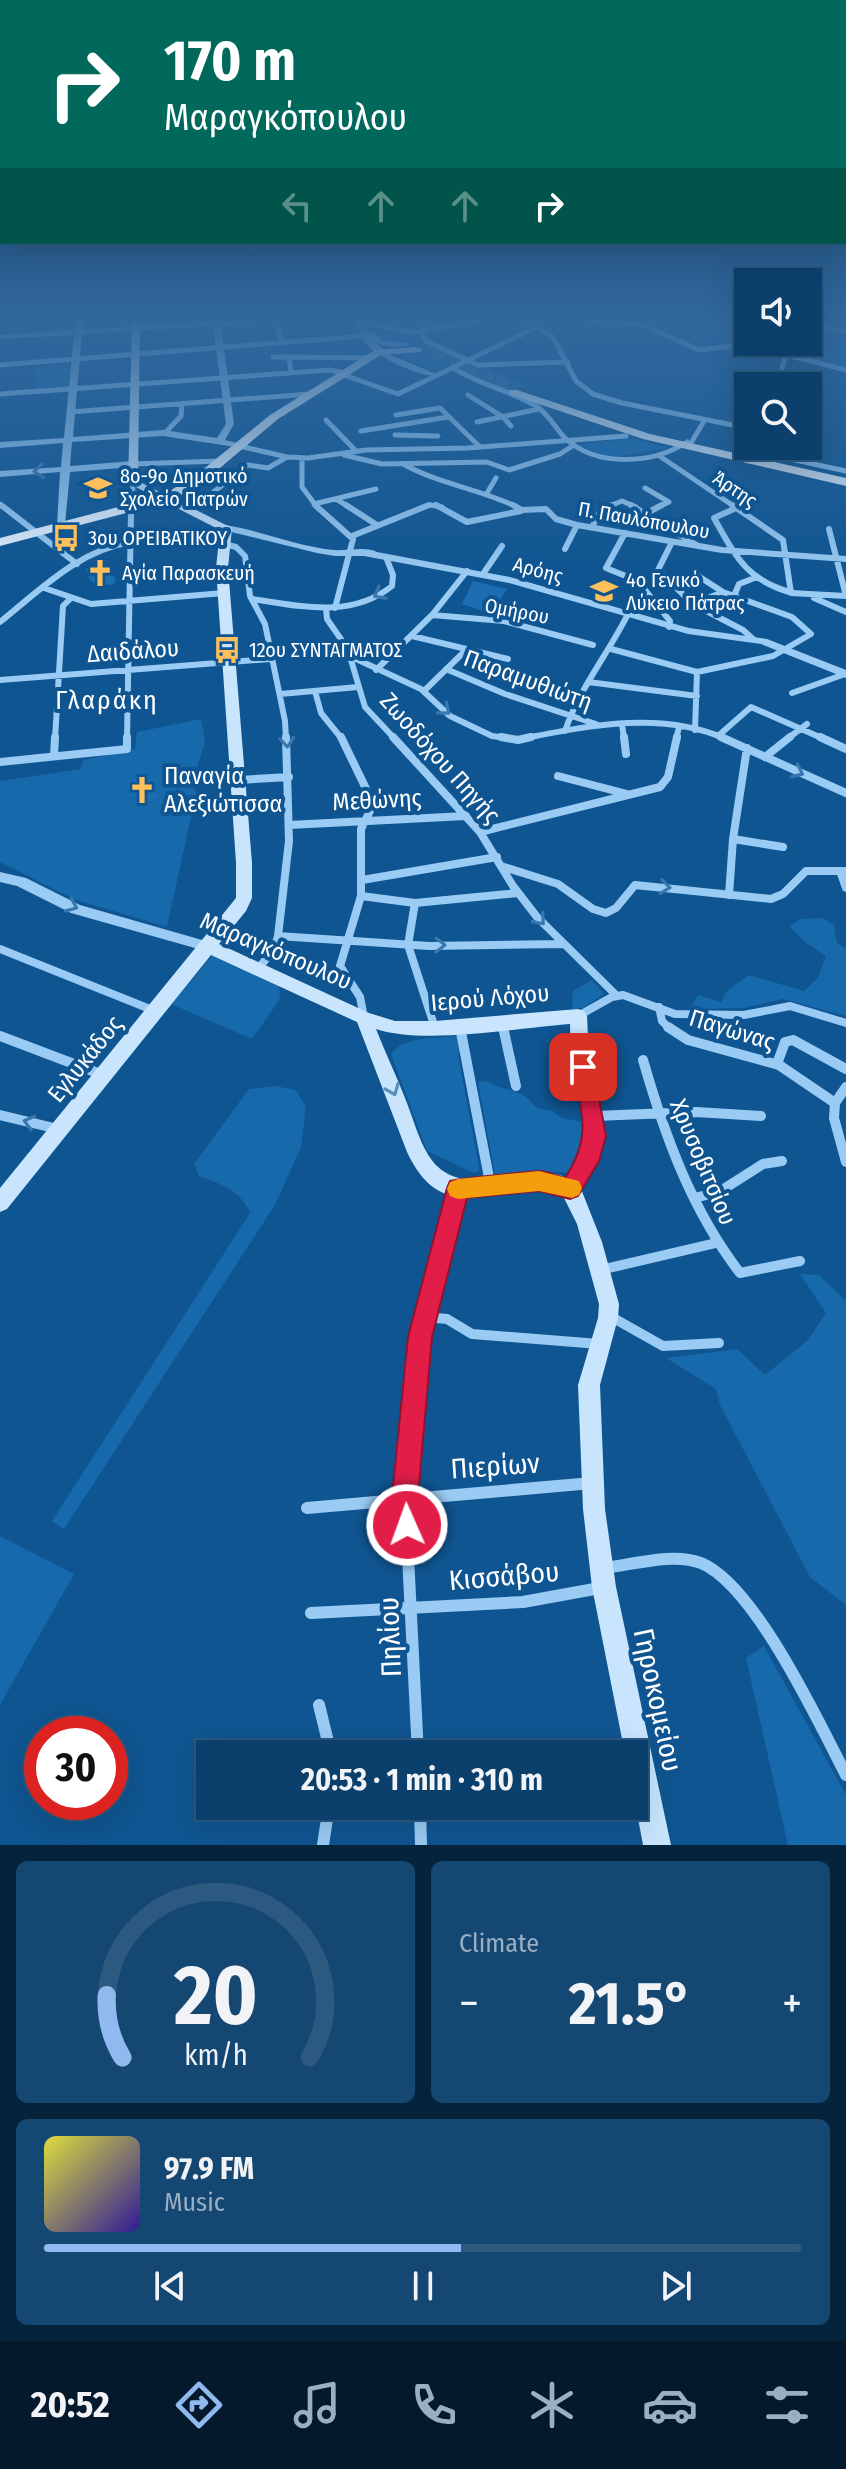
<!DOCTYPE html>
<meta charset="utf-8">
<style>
body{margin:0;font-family:"Fira Sans Condensed",sans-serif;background:#144772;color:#f1f3f6;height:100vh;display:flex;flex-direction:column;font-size:30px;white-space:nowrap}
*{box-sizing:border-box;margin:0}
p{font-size:26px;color:#9aafc2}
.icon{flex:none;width:44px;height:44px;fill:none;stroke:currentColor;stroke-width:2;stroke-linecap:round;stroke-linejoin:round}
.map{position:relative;height:1845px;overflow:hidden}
.side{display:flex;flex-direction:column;gap:16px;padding:16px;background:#06233c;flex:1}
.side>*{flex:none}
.hud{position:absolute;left:0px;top:0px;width:846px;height:244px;box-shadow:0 8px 32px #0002,0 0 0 2px #2b5980;background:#00695c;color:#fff;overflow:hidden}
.buttons{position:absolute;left:734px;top:268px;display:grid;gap:16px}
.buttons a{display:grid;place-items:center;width:88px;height:88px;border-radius:0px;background:#0b406d;box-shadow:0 8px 32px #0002,0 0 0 2px #2b5980;font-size:40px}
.speed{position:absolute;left:24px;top:1716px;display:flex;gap:16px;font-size:40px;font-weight:700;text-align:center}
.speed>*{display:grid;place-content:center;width:104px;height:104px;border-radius:50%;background:#0b406d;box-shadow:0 8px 32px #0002,0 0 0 2px #2b5980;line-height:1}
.speed .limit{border:12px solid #d22;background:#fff;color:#111}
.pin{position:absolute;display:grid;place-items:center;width:68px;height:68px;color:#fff;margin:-34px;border-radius:16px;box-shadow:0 4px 12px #0006}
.me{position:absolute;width:88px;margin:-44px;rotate:358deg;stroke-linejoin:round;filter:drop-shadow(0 0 6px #0008)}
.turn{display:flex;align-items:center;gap:28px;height:168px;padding:0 32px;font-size:36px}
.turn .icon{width:104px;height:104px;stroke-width:2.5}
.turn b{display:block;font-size:56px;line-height:68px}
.lanes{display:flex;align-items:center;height:76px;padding:0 32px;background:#0003;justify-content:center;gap:40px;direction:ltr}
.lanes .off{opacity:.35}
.big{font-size:60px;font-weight:700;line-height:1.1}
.side .tile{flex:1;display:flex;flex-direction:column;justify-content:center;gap:12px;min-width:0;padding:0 28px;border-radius:12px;background:#144772}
.side .dial{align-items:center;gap:0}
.dial svg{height:208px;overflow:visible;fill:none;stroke:#2b5980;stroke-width:7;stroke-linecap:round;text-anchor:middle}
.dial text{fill:#f1f3f6;stroke:none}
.song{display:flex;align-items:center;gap:24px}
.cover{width:96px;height:96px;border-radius:12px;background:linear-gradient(135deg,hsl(60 70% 55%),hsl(250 70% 35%))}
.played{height:8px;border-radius:4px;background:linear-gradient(90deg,#90b9f0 55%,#2b5980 55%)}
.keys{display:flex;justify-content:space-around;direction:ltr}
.heat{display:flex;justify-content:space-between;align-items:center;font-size:44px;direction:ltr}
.side .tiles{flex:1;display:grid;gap:16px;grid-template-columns:1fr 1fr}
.tile:last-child{grid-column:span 2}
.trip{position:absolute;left:196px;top:1740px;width:452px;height:80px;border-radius:0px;background:#0b406d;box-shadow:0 8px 32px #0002,0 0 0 2px #2b5980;font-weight:700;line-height:80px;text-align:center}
.menu{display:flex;height:128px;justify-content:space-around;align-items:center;background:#041a2c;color:#9aafc2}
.menu .icon{width:56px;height:56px}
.menu .current{color:#90b9f0}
.menu b{font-size:36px;color:#f1f3f6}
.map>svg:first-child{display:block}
.green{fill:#1669ab}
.building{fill:#1c6db1}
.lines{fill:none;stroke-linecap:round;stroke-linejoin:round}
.primary-tunnel{stroke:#336ea2;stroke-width:11;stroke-dasharray:11 6;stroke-linecap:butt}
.minor-far4{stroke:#99cbf4;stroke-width:5}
.minor-far3{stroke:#99cbf4;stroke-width:6}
.minor-far2{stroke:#99cbf4;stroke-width:8}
.minor-far1{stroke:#99cbf4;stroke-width:10}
.minor{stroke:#99cbf4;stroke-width:12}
.tertiary{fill:#99cbf4;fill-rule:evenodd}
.secondary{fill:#c8e5fd;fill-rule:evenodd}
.primary{fill:#e5f2ff;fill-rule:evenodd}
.oneway{stroke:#3878af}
.oneway2{stroke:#598fbc}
.route{fill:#e11d48;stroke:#92132f;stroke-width:2}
.slow{fill:#f59e0b}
.labels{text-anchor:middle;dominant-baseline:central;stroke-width:8;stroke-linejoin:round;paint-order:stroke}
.far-poi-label{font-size:20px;fill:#fff;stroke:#0f5591;text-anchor:start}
.far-street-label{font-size:20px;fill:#fff;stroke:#0f5591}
.street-label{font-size:24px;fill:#fff;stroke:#0f5591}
.poi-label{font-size:24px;fill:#fff;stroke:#0f5591;text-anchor:start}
.neighbourhood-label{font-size:26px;letter-spacing:2px;fill:#fff;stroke:#0f5591}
.near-street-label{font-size:28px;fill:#fff;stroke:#0f5591}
</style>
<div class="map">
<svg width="846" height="1845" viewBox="0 0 846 1845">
<rect width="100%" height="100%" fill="#0f5591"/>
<path class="green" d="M599,321H679L678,328L681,321H748V342L720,346L680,329L665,333L649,325Z
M808,321H846V367C820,363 798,357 776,342H808Z
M373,326L397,335L415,333L422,341L457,360L435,371L389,352H414L421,345L378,339Z
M464,363L490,369L524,385L510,393L464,373L458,367Z
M70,364L68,387L36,389L33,366Z
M632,438L669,448L610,458L579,445Z
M201,719L205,742L193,780L196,794L167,927L76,900L0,862V781L81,769L83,760L135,749L137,732Z
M822,918L834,925L837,943L846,949V1016L783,999L744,1008L690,1009L698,995L721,1002L727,991L749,975L804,991L818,978L826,956L806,943L790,927L800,919Z
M213,955L279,985L280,999L252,1039L171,1004Z
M592,980L604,994L583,1008L572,1009L573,991Z
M458,1036L461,1052L458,1055L479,1166V1171L474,1173L427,1151L391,1054C403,1036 439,1038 458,1036Z
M487,1081C498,1089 509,1088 521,1094C528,1097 531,1102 537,1108L553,1111L561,1118L589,1123L575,1173L535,1171L496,1180L478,1082Z
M275,1086L296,1090L306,1107L301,1147L275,1205L64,1529L52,1521L250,1213C241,1191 221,1184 199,1176L194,1164L249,1089Z
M800,1274L819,1275L846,1301V1605L810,1577L720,1405L716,1389L666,1358L737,1349L765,1375L808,1340L826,1313Z
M0,1536L74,1574L0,1705Z
M764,1646L846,1795V1845H788L746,1658Z"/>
<path class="building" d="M100,564L114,576L116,582L112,585L95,584L88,577L92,576L85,569Z
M473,581L507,589L491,614L462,604Z
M144,777L159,797L140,804L126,784Z"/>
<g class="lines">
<path class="primary-tunnel" d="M420,347L518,389"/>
<path class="minor-far4" d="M276,321L282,343
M526,321L553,337L576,381L593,394L622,403L748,428
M586,321L641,324L699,350L764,342
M367,324L413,332L478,321
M808,326L846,331
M421,332L426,341L478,365L568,362
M421,332L429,321
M771,342L786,347
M787,355L846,370
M273,357H289L291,373
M289,357L368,358
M0,365L363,336
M452,367C478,385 510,390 536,406C549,414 555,428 565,438C597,468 653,464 687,442
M341,374L398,394L537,327
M778,386C780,370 787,358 788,342
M0,394L330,370L344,373
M468,395L503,417L511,426
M70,412L310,394
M396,415L440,408L480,447
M326,420L356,451
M477,422L539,409
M361,431L448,417
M165,433L181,416L182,404
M395,435L438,436
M691,443L704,421
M239,446L287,457L308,458L366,450L467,448L626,436
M780,446L781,455L786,458L846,471
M344,455L382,464L487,462L509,470L560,454L574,445
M658,455L735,507
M302,458V487L317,507
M133,464L220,461
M403,464C439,484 480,489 517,507
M645,488L669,502L658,507
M487,493L496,478
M336,499L349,507
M314,504L376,489
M0,505L3,507
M132,507L133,483
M186,507L211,494L248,465L268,468L287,457
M424,507L430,505L442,507
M607,507L622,501L636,507"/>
<path class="minor-far3" d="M1,505L77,564
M315,505L353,539L335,608
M346,505L377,525
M436,505L467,522L521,511
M513,505L522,510L546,509L556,519L577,525L722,550L846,559
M631,505L698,546
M732,505L783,540L791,593L846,596
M185,508L190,505
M736,508L714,518C736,557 747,581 793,593
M647,513L662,505
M592,527L601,510L612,505
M829,529L846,596
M625,533L606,568L638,581L670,621L669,627
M352,536L429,505
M672,542L658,570L693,604L743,630L753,639
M224,544L236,547L245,556L250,596L265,624L285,721L286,739
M565,549L577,525
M483,574L502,546
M695,574L723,592L792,617L811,634L773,656L697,672L695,730
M44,588L91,604L224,593
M734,596L739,584L757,577
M814,598L846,612
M252,599C300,606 351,619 392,586L393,575L386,557
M693,604L723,592
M326,608L327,619L354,658L421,689L450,716L492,736L514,739
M432,615L504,621L593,645
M0,622C40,590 79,550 131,542
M412,636L508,659
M611,649L697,672
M354,658L351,660L365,707L395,739
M446,669L505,694L596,724
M376,670L432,615L467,571
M0,680L270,659
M588,682L697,696
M315,691L321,713L342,739
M424,691L467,649
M792,693L845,674
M280,694L358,687
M622,724L624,739
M565,731C579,689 608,654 628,614
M718,736L751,707L824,739
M55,739L63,606L71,598
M127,739L131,513
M521,739C587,726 661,710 726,739
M676,739L679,727
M787,739L807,724"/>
<path class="minor-far2" d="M341,737L371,799L370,811L361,829V896L340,966L360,997L364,1018
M393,737L480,832L513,886L537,917L616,995
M501,737L518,740L531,737
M624,737L626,754
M721,737L846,793
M820,737L846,749
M54,756L55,737
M765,757L790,737
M0,762L127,749V737
M558,776L627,794
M239,780L289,777
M289,825L466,816
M480,832L660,787L668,777L677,737
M733,839L783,847
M501,866L558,884L593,909L606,913L616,908L635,885L771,899L783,894L806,871H846
M840,871L846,888
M362,880L497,857
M729,895L733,839L747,748
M361,896L415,903L518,893
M415,903L408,945L435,1028
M278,936L429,946L563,944
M0,949L155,1011
M258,969L274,949L278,936L289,841L286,737
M659,1007L662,1021L670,1029
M578,1016L612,997L623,995L675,1014L744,1015L790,1006L846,1023
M502,1022L504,1029
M460,1026L461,1029"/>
<path class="minor-far1" d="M460,1027L491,1188
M503,1027L516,1086
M668,1027L688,1040L779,1065L835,1103L834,1118L846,1162
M0,1036L103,1075
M643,1060C665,1136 691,1209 740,1273L800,1261
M777,1064L785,1042L793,1040L846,1069
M835,1103L846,1087
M0,1115L58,1129
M594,1116L696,1112L761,1116
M694,1198L719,1192L763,1164L782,1161
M600,1270L716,1243
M608,1315L663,1346L719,1343
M426,1317L447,1319L472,1334L599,1344
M415,1392L420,1337L458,1189"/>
<path class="minor" d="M415,1390L405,1497L418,1754
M307,1508L592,1483
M603,1568C632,1565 673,1552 701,1563C755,1585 819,1723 846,1775
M311,1613L523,1602L600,1588
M319,1705L331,1754
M420,1806L421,1845
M323,1845L329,1806"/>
<path class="tertiary" d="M75,321H83L82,330L212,321H264L260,323L221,326L234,424L225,440L242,444V448L163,436L72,442L70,466L133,461L138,464L133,467L70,472L65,524L57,526L60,472L0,477V471L61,467L63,443L0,448V442L64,438L74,335L0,339V335L74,330ZM213,326L226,424L217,438L163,430L73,437L82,334Z
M356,321H364L367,332H373L381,340L409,343L410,345C401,349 380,347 371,339L391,355L438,375C425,380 378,357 367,345C361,338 359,330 356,321Z
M808,321H831L808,324Z
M226,525C262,531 297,546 333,550C346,551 367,546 377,552L510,577L689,628L767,639L846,670V678L761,644L688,634L509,583L364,556H335L317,553L223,530L221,528Z
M0,872L26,878L80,905L209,942L214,943L216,947L214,951L209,952L71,913L17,886L0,882Z"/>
<path class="secondary" d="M132,321H140L138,481L232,528L228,568L252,863V898L246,911L219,944L369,1013L395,1021H435L578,1009L584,1011L587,1016C588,1033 588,1050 591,1067C601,1114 613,1147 581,1189L602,1242L619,1304L618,1318L600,1385L605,1509L616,1587L671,1845H643L634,1797V1754H625L592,1587L583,1509L578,1385L598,1318L599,1304L577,1224L562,1194C510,1169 447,1239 407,1152L357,1022L211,955L7,1209L0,1212V1188L236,898V863L216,568L220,530L128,483ZM570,1024C570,1038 571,1053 574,1068C581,1107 593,1143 567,1178C541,1166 515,1176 488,1179C427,1186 423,1143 405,1098C396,1075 385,1052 376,1029C424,1045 517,1028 570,1024Z"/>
<path class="primary" d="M417,347L421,348V352L381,355L278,419L214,473L172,501L0,546V538L164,495L206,467L270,415L375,350Z
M509,390H517L650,434L846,478V486L643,439L509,394Z"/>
</g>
<defs><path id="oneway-chevron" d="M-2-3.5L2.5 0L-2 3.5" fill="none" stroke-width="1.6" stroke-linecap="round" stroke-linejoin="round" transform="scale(2)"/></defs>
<g class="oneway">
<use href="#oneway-chevron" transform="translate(39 471) rotate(176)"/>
<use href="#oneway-chevron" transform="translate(379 594) rotate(151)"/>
<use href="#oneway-chevron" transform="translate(445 710) rotate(40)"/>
<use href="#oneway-chevron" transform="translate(287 742) rotate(85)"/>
<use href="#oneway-chevron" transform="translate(798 772) rotate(25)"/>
<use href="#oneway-chevron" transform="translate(665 887) rotate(7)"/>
<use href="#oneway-chevron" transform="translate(72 906) rotate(23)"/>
<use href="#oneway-chevron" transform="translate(540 920) rotate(49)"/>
<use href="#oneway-chevron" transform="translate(440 945) rotate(-1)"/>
<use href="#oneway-chevron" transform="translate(29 1122) rotate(-166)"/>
</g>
<use class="oneway2" href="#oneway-chevron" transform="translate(393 1090) rotate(68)"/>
<linearGradient id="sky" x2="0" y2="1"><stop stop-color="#082f50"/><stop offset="0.55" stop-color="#31689d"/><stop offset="1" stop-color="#31689d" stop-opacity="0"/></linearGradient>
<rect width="846" height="579" fill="url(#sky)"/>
<path class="route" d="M583,1058L590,1061L593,1067L606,1136L599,1161L578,1196L570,1199L539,1191L467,1198L432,1337L418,1497L421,1525L417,1534L407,1538L398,1534L394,1525L392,1497L408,1337L447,1188L450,1181C456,1179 534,1171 540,1171C549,1172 557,1176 565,1178C593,1135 581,1114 573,1067L575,1061Z"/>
<path class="slow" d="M539,1171L579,1181L582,1188L579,1195L572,1198L539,1191L458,1199L450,1196L447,1189L450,1182L458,1179Z"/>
<defs>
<g id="school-bare" transform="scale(2.16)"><path d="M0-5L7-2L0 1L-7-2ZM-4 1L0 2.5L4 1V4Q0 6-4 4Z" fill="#ffbf5b" stroke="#0f5591" stroke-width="2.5" paint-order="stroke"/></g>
<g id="bus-bare" transform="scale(2.16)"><path d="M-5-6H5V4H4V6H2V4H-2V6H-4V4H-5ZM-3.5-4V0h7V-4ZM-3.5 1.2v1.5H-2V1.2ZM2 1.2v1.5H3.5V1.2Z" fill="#ffbf5b" stroke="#0f5591" stroke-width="2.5" paint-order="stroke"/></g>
<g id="church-bare" transform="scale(2.16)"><path d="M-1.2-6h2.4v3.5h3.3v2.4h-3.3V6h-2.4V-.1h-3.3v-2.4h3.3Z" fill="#ffbf5b" stroke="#0f5591" stroke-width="2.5" paint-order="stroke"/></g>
</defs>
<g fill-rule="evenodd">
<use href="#school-bare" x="98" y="488"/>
<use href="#bus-bare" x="66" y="538"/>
<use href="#church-bare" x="100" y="573"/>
<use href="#school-bare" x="604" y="591"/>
<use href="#bus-bare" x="227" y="650"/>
<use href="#church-bare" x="142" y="790"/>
</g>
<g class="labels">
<g class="far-poi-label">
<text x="120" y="476">8o-9ο Δημοτικό<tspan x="120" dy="23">Σχολείο Πατρών</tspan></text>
<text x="88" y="538">3ου ΟΡΕΙΒΑΤΙΚΟΥ</text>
<text x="122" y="573">Αγία Παρασκευή</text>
<text x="626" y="580">4ο Γενικό<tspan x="626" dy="23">Λύκειο Πάτρας</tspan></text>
<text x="249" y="650">12ου ΣΥΝΤΑΓΜΑΤΟΣ</text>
</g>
<g class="far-street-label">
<text transform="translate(735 489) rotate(34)">Άρτης</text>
<text transform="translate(644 520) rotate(10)">Π. Παυλόπουλου</text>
<text transform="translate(538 570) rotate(15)">Αρόης</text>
<text transform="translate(517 611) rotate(11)">Ομήρου</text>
</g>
<g class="street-label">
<text transform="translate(133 651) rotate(-4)">Δαιδάλου</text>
<text transform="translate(528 680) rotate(20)">Παραμυθιώτη</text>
<text transform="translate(440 758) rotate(48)">Ζωοδόχου Πηγής</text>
<text transform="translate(377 800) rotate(-3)">Μεθώνης</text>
<text transform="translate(276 951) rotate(23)">Μαραγκόπουλου</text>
<text transform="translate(490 998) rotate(-5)">Ιερού Λόχου</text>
<text transform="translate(732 1030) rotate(17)">Παγώνας</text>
<text transform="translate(85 1059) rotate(-51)">Εγλυκάδος</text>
<text transform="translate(703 1162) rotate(67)">Χρυσοβιτσίου</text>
</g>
<g class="poi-label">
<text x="164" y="776">Παναγία<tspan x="164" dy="28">Αλεξιώτισσα</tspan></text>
</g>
<g class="neighbourhood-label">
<text x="107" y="700">Γλαράκη</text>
</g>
<g class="near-street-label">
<text transform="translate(495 1466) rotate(-4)">Πιερίων</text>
<text transform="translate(504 1576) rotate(-5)">Κισσάβου</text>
<text transform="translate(390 1637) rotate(-92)">Πηλίου</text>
<text transform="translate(658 1700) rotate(78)">Γηροκομείου</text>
</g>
</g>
</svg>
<div class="buttons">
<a><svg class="icon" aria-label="sound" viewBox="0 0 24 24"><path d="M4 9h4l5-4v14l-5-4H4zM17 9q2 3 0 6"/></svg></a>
<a><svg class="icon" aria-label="search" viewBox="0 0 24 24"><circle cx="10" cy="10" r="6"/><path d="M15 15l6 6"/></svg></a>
</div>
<div class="speed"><div class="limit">30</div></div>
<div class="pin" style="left:583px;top:1067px;background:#d93025"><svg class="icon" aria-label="arrive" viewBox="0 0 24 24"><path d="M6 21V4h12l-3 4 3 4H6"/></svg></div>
<svg class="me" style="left:407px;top:1525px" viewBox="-20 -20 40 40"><circle r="17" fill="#e11d48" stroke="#fff" stroke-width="3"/><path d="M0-11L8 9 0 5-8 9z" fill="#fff"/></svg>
<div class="trip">20:53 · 1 min · 310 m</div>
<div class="hud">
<div class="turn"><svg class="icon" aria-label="right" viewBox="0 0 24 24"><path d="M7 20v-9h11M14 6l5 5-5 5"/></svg><div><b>170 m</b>Μαραγκόπουλου</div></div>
<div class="lanes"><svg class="icon off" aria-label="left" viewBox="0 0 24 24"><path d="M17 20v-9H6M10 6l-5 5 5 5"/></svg><svg class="icon off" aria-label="ahead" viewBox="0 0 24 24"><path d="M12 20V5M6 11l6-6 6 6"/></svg><svg class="icon off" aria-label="ahead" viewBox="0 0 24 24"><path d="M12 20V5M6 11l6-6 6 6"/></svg><svg class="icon" aria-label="right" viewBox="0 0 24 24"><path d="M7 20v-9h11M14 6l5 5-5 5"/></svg></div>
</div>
</div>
<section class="side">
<div class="tiles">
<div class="tile dial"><svg viewBox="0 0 100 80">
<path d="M14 69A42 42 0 1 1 86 69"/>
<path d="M14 69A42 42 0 0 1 8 45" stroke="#90b9f0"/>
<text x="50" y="56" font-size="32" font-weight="700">20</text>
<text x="50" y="72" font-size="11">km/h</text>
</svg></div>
<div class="tile"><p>Climate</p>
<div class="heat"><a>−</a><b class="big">21.5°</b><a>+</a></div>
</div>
<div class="tile">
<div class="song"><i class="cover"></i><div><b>97.9 FM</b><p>Music</p></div></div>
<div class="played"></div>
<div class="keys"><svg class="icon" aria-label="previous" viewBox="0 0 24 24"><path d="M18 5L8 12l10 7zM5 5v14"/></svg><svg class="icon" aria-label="pause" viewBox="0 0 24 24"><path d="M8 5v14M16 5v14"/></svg><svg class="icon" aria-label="next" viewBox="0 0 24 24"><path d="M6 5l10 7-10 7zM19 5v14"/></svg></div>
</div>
</div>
</section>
<nav class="menu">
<b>20:52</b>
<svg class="icon current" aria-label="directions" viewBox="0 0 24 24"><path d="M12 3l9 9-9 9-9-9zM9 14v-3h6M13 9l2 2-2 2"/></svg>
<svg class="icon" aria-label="music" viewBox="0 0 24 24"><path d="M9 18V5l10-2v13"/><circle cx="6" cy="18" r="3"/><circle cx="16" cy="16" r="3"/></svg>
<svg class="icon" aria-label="phone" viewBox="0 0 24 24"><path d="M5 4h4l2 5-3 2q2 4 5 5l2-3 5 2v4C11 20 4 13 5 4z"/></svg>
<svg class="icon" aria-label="climate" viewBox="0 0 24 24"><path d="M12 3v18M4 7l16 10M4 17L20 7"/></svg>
<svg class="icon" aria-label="car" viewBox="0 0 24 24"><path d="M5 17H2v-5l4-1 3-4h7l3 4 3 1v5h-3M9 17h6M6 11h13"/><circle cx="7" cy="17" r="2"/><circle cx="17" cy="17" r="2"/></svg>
<svg class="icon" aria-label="filters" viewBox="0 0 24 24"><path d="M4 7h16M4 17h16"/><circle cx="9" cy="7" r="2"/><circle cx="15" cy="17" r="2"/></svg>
</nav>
